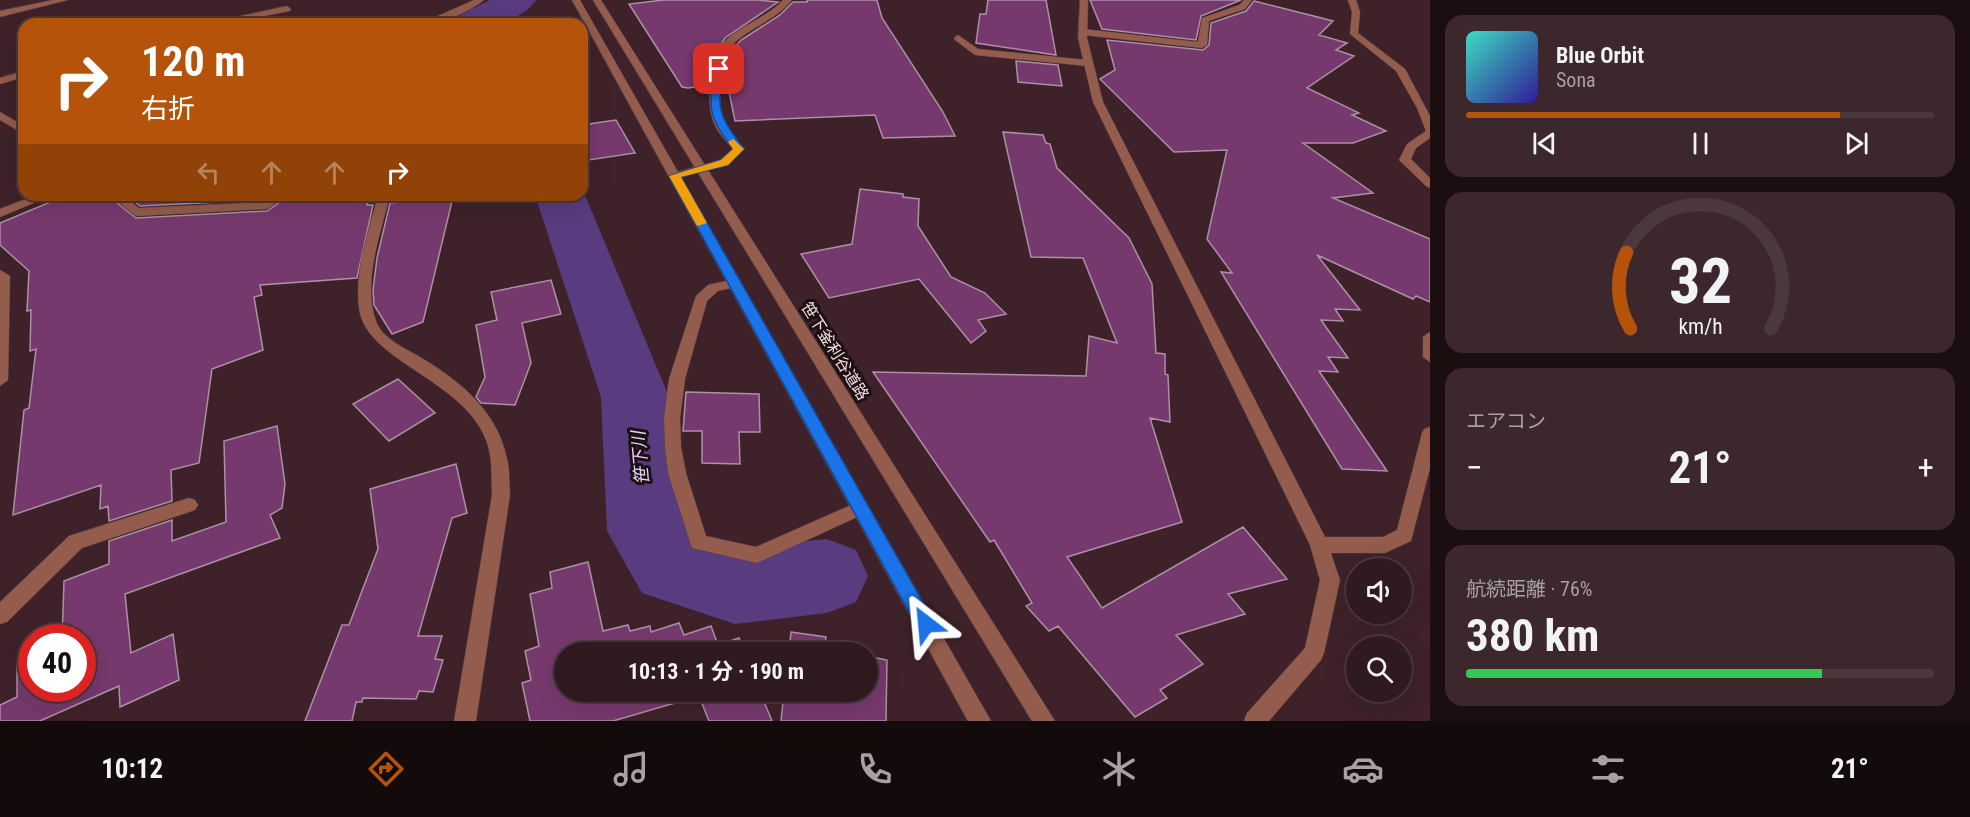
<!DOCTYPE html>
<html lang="ja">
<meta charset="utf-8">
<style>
body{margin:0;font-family:"Roboto Condensed","Noto Sans JP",sans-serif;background:#3b272c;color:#f1f3f6;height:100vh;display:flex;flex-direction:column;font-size:22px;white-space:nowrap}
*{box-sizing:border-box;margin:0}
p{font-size:20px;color:#a7a1a4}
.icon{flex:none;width:33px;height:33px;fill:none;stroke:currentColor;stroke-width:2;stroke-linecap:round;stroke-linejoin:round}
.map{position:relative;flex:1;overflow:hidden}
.drawer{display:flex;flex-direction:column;gap:15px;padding:15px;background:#1a0e11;width:540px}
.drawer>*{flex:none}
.hud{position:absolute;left:18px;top:18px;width:570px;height:183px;border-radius:18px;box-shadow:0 6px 24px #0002,0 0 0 2px #4a383d;background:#b45309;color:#fff;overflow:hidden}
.tools{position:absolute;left:1346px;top:558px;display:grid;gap:12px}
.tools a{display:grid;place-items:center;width:66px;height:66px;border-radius:50%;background:#2f1a1f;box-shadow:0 6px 24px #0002,0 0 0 2px #4a383d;font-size:30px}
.speed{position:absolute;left:18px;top:624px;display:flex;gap:12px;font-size:30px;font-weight:700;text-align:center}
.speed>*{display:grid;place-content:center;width:78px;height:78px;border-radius:50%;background:#2f1a1f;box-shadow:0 6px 24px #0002,0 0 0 2px #4a383d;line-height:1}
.speed .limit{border:9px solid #d22;background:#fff;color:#111}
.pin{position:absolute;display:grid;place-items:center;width:51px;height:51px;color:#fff;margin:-26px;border-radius:12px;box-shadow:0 3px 9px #0006}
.me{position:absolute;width:66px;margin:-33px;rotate:331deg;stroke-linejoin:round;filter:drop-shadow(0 0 4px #0008)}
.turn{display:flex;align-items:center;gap:21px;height:126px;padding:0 24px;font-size:27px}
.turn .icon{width:78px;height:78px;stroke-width:2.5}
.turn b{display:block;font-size:42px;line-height:51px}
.lanes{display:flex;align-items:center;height:57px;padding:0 24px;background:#0003;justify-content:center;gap:30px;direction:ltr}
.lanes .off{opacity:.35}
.big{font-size:45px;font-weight:700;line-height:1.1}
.drawer .card{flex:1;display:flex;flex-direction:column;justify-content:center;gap:9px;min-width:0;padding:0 21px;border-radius:18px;background:#3b272c}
.drawer .dial{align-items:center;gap:0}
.dial svg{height:156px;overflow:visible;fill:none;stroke:#4a383d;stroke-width:7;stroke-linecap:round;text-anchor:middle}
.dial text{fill:#f1f3f6;stroke:none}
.song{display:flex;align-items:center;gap:18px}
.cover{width:72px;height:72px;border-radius:9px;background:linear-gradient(135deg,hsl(170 70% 55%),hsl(250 70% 35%))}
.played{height:6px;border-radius:3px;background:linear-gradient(90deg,#b45309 80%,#4a383d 80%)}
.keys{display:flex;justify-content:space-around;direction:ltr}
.heat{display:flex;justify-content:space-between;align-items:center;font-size:33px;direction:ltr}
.charge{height:9px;border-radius:4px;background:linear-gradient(90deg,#34c759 76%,#4a383d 0)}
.trip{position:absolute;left:554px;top:642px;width:324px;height:60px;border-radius:30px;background:#2f1a1f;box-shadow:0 6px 24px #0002,0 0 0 2px #4a383d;font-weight:700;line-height:60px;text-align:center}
.menu{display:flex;height:96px;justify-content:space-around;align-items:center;background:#130a0c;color:#a7a1a4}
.menu .icon{width:42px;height:42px}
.menu .selected{color:#b45309}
.menu b{font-size:27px;color:#f1f3f6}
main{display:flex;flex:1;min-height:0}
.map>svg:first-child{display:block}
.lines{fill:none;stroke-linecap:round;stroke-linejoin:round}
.river{fill:#593c80;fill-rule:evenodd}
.building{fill:#76396d;stroke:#ac90a6;stroke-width:1.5}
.minor-casing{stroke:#5c4046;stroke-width:1}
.tertiary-casing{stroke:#5c4046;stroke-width:1}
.minor{fill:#935c4c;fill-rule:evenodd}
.tertiary{fill:#935c4c;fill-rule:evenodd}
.route{fill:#1a73e8;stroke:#114b97;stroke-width:1.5}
.slow{fill:#f59e0b}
.labels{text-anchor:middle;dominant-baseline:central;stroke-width:6;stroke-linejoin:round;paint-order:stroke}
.street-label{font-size:16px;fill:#f2dee1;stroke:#1d1013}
.water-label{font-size:18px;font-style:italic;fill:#e1d3fb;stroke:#1d1013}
</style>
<main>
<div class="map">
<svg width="1430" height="721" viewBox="0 0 1430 721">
<rect width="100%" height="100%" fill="#3f2229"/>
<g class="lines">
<path class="river" d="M490,0H536C517,27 482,24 452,24L458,16Z
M582,188L669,397L684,521L697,538L735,548L827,539L856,550L868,576L856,602L827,613L735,624L642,593L607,531L601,397L535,195H582Z"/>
</g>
<path class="building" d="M664,0H758L778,2L725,38L714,56L708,85L688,88L682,87L629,4Z
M807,0H877L882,18L943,112L955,136L883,138L875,115L735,121L727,82H723L730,52L741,40L780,15L793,2H807Z
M988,0H1046L1056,55L976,43L980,14H986Z
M1090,0H1241L1201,16L1196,40L1102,29Z
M1254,1L1333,21L1319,35L1347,43L1336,50L1354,56L1307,88L1359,113L1352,115L1386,131L1353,143H1303L1373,193L1333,198L1430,239V302L1416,296L1413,299L1317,255L1360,310L1335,309L1343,321L1321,320L1348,358L1328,357L1338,372L1319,371L1387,471L1342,469L1221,272L1232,273L1207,239L1227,150L1174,152L1100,79L1115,70L1107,40L1203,50L1209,45L1211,23L1246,11Z
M1016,61L1058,65L1062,86L1018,82Z
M616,120L635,153L582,161V125Z
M1003,132L1043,135L1046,143L1050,144L1057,168L1129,238L1152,284L1156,353L1165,354V374L1168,375L1170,422L1150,418L1182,522L1067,557L1102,608L1243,527L1287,579L1228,594L1245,614L1176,635L1203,664L1160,690L1167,698L1135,717L1058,626L1049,631L1026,606L1032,603L994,540L990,542L873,372L1086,376L1089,336L1117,343L1083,258L1031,257Z
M860,189L903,194V197L919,199L918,226L951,277L985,293L1006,314L978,320L986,331L971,343L919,279L829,298L801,254L852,244Z
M67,195H107L136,218L267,211L290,195H370L367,205H373L357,278L260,285L262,295L254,297L263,350L212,369L199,463L171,470L172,501L109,521L108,506L100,509L101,485L13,515L24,410L29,408L36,349L30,351L31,310L27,311L29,271L0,245V223Z
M126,195H270L263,200L140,206Z
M453,197L423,322L392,334L374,305L373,290L377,258L390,203Z
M551,280L561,314L522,323L531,363L515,405L481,403L476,397L485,377L476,325L497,320L491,292Z
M398,379L435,413L389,441L353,404Z
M686,392L759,394L760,432H739L740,464L702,463V431H683Z
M277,426L285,484L282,508L270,515L280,538L125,594L131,653L173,634L179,680L120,707L119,686L40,721H0V705L17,697V664L32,658V688H82V638H62L64,581L109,564V541L172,520V541L226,522L224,441Z
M456,464L467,513L452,518L418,636H442L435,659L443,660L433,692L419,691L416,699L363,698L362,702H356L352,721H305L342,625H349L378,549L370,489Z
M588,562L603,631L628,625L630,631L650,626L651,632L679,623L684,635L711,626L718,645L739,638L745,652H564V692H760L772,721H709L699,696L613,721H530L522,683L531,680L525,651L539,646L530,594L552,588L550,572Z
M791,632L826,637L825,644L850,648L851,652H789Z
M867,656L887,660L886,721H781L784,692H867Z"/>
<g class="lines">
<g class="minor-casing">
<path id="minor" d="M474,0H484C468,13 440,24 420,24Z
M783,0H792C776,20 751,27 733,44C718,57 717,106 725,124C729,133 738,141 745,149L728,164L674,179L670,178V174L720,160L733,149C726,141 718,133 714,123C705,101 709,56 727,39C744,24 767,17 783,0Z
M1244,0H1252L1245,9L1209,21L1207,45L1202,48L1083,35L1079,32L1083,29L1198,42L1202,18L1239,5Z
M1348,0H1356L1360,12L1358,33L1405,69L1430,116V138L1416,148L1411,159L1430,178V188L1426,186L1399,160L1407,144L1426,131L1417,108L1396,71L1350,34L1352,12Z
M287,6L291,9L290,11L222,24H204Z
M958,35L978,49L1087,60L1092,63L1087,66L975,55L955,40L954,38Z
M24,71V77L0,84V78Z
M0,112L24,126V134L0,120Z
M36,195H53L0,217V209Z
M109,195H122L139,208L264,202L274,195H288L267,209L136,216Z
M378,195H390C381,233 362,282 376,321C381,336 400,346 413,353C455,377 497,408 507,459C510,470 509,483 510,495L476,721H454L492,495C491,476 493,458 486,440C463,379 365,361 359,308C354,271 369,231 378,195Z
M0,270L10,276L8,380L0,386Z
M735,279L742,283L740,286L718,291L707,301L685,379L680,418L681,447L686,473L706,536L756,547L860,501L866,503L869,508L866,513L757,563L692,548L668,473L665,447L664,418L669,379L696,296L708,285Z
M1430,332V362L1423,357V337Z
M1430,427V468L1411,541L1385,553H1319L1312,551L1310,545L1312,539L1319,537H1383L1397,530L1422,433L1424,429Z
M189,498L195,500L198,505L195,510L82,548L7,622L0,624V602L69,536Z"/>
</g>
<g class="tertiary-casing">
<path id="tertiary" d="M53,0H68L0,17V11Z
M572,0H580L991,721H968Z
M593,0H601L1055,721H1032Z
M1080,0H1088L1087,38L1103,102L1326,539L1340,580L1324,653L1321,660L1269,721H1244L1247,713L1305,648L1320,580L1310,545L1093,102L1078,38Z"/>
</g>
<use href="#minor" class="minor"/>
<use href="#tertiary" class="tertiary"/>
</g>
<path class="route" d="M719,66L723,69C717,112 718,114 744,149L728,165L681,177L932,618L935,624L932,630L926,633L919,630L669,176L721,160L733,149C708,116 708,109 715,69Z"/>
<path class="slow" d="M733,139L744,149L728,165L681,177L707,223L697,226L669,176L721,160L733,149L728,142Z"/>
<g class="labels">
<g class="street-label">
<text transform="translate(835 351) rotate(58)">笹下釜利谷道路</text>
</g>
<g class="water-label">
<text transform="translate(640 458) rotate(-95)">笹下川</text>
</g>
</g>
</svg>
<div class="tools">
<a><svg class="icon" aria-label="sound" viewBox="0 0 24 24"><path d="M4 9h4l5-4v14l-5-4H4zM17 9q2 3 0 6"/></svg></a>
<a><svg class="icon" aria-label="search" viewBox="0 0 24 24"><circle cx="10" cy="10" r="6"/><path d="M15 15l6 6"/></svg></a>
</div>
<div class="speed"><div class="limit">40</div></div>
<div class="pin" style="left:719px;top:69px;background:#d93025"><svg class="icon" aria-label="arrive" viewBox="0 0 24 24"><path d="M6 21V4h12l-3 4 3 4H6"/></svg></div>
<svg class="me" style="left:926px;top:624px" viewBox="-20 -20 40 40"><path d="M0-17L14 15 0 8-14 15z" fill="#1a73e8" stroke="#fff" stroke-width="4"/></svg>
<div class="trip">10:13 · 1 分 · 190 m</div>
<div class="hud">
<div class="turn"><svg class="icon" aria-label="right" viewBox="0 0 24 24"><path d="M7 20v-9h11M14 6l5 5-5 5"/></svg><div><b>120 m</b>右折</div></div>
<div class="lanes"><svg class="icon off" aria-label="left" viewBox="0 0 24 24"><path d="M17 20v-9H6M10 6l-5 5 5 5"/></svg><svg class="icon off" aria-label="ahead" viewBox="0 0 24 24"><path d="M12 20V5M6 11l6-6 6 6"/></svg><svg class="icon off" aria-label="ahead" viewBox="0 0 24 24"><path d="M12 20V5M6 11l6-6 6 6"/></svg><svg class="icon" aria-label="right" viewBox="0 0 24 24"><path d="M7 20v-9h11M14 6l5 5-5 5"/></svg></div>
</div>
</div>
<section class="drawer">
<div class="card">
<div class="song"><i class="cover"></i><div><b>Blue Orbit</b><p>Sona</p></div></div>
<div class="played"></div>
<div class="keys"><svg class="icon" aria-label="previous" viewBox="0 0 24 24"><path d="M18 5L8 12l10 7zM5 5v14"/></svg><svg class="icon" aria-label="pause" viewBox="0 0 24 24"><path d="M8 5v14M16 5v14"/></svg><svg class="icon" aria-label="next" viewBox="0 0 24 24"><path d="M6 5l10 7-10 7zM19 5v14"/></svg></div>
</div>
<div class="card dial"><svg viewBox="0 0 100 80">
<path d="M14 69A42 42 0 1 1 86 69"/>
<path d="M14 69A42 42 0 0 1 12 30" stroke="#b45309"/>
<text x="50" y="56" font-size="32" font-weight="700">32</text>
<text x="50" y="72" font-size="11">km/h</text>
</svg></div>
<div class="card"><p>エアコン</p>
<div class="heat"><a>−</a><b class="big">21°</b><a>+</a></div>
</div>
<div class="card"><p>航続距離 · 76%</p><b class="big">380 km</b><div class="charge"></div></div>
</section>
</main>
<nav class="menu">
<b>10:12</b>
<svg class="icon selected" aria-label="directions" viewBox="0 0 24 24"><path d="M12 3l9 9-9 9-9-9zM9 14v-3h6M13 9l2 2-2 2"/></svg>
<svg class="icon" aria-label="music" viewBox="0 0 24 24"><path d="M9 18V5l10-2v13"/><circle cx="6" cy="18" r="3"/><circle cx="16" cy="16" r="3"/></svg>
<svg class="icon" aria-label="phone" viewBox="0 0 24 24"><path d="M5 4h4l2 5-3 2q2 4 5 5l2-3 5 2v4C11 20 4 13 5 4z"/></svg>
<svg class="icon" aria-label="climate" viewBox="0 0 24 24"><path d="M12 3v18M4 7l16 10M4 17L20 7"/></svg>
<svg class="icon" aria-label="car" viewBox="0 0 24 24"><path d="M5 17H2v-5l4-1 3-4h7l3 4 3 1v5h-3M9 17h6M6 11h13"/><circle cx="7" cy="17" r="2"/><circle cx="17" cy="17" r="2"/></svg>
<svg class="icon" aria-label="filters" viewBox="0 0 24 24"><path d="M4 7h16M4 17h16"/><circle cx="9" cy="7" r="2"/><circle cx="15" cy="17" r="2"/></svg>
<b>21°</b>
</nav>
